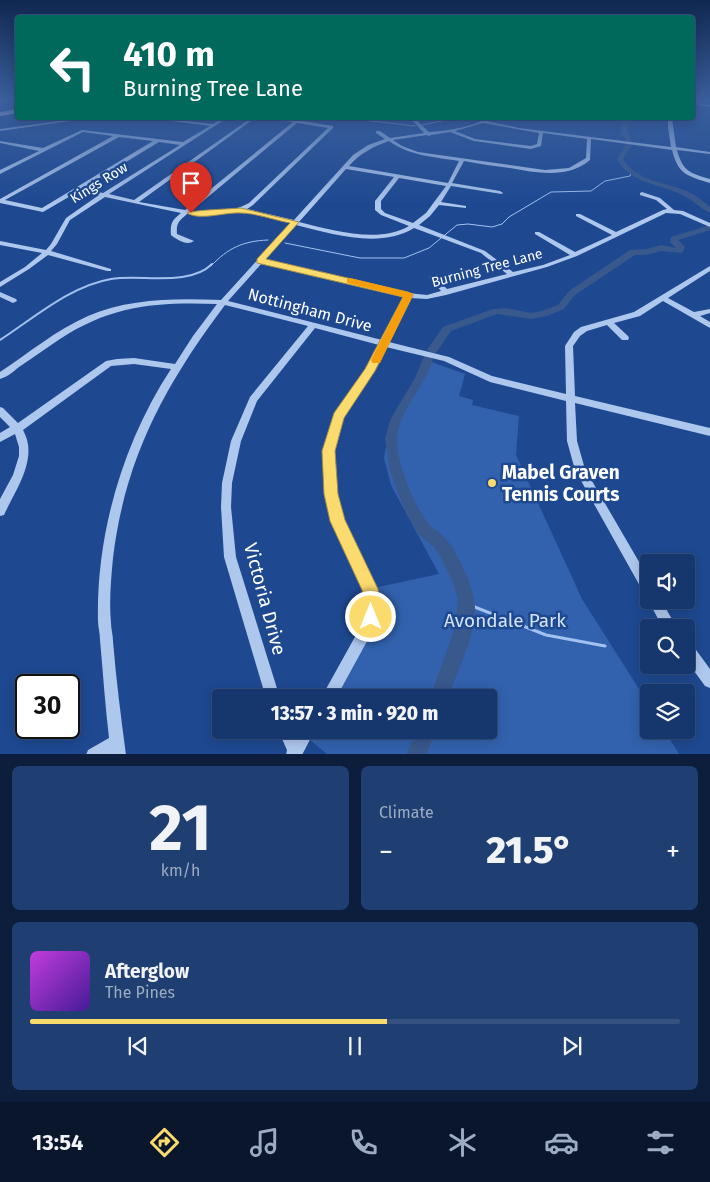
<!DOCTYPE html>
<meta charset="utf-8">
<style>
body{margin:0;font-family:"Fira Sans",sans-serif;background:#1f3f72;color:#f1f3f6;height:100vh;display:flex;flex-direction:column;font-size:19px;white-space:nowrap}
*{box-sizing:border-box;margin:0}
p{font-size:16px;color:#9eacc2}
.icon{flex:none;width:28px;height:28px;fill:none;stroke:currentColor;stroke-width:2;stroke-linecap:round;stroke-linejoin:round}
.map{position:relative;height:754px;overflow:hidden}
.sheet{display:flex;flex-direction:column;gap:12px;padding:12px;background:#0c1e3c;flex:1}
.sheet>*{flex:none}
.hud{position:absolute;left:15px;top:15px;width:680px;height:105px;border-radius:5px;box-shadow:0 2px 12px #0003,0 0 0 1px #355180;background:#00695c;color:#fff;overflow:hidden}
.tools{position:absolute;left:640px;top:554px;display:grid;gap:10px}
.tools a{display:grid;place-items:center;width:55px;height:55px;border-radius:5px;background:#16376d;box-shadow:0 2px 12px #0003,0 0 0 1px #355180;font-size:25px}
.speed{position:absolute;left:15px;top:674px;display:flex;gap:10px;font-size:25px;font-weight:700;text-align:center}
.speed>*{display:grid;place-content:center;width:65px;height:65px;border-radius:50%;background:#16376d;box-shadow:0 2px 12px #0003,0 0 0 1px #355180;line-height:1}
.speed .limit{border:2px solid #111;border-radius:8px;background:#fff;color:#111}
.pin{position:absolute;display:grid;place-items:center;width:42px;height:42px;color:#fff;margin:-51px -21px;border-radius:50% 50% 50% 0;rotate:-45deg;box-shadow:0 0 5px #0007}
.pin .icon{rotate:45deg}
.me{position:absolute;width:55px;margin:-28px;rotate:0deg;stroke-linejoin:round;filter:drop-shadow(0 0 4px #0008)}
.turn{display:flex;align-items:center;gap:18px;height:105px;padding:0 25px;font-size:22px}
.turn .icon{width:65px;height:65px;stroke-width:2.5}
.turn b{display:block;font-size:35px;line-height:42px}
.big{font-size:38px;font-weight:800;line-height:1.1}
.sheet .tile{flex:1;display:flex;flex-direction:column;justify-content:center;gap:8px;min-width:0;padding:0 18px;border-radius:8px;background:#1f3f72}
.sheet .dial{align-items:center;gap:0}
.dial b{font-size:65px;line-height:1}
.song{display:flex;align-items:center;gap:15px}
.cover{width:60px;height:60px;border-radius:8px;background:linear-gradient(135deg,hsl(290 70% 55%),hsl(260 70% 35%))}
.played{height:5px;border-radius:2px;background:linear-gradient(90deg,#fcdb6e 55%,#355180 55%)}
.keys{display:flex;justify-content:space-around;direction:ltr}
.heat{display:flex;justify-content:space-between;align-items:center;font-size:28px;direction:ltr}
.sheet .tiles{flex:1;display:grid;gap:12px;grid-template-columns:1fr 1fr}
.tile:last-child{grid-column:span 2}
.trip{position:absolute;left:212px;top:689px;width:285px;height:50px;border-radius:5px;background:#16376d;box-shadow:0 2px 12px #0003,0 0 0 1px #355180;font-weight:800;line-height:50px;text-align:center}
.tab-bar{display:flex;height:80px;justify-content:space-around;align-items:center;background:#09162c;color:#9eacc2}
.tab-bar .icon{width:35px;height:35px}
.tab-bar .on{color:#fcdb6e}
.tab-bar b{font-size:22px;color:#f1f3f6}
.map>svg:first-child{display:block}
.green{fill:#3262ae}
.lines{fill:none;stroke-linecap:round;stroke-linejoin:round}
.stream-far2{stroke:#a2c1ef;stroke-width:1}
.stream-far1{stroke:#a2c1ef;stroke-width:2}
.stream{stroke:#a2c1ef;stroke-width:3}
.river{fill:#39588c;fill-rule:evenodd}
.minor{fill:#aec7ed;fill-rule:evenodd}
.highway{fill:#fff;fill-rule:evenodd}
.route{fill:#fcdb6e;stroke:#a48e48}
.slow{fill:#f59e0b}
.poi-dot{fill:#fcdb6e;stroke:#1e4991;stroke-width:2}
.labels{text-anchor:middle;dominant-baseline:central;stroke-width:5;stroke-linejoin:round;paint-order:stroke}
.far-street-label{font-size:14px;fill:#fff;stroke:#1e4991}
.street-label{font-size:16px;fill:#fff;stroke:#1e4991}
.near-poi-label{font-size:19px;font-weight:bold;fill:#fff;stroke:#1e4991;text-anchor:start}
.near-street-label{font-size:19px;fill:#fff;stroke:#1e4991}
.near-park-label{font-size:19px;fill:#d4e3fa;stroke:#1e4991}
</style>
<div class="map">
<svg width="710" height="755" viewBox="0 0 710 755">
<rect width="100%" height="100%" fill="#1e4991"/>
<path class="green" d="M426,360L465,374L459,396L473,400L472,405L519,416L516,455L582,599L649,705V730H664L679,754H327L305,736L308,730H489V698L328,697L366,629L369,589L439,574L391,485L384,458L390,427Z"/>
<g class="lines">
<path class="stream-far2" d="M346,118L415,126
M422,125L456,118
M285,243L360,258H404L429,248L457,225L468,224L492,227L502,224L509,217L551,192L591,191L605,181L630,176L631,173
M211,266C228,248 243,241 268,240"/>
<path class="stream-far1" d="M0,340C34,318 70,286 111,279C141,274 189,287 212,264"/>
<path class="stream" d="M467,604L546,635L605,646"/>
<path class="river" d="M622,118H628L627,133C637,141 628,151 623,159C636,181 665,182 687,191C695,195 703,201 710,207V213C701,209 693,200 684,196C661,183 631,185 617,159L626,144L625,138L621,134Z
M710,225V230L678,240L685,247L682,253L661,251L646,255H635L575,295L564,309L547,316L531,319L497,314L451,331L436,353L432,354L427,350L443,327L493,309L506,308L531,313L542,311L558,305L569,291L630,250L646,249L661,245L676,248L670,242L671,237Z
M428,355L433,359C425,386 399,410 397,438C396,462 413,504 428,523C432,529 440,532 445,538C458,552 474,588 475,607C476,635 457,671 448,698H430L455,628L458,600L453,582L442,560L434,547L418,534L406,513L390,471L385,438L391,418L415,378L424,356Z
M417,730H436L426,755H406Z"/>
<path class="minor" d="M692,102L710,105V107L692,104Z
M83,118H91L0,131V129Z
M149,118H158L213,124L223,118H227L109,194L134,200L251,118H255L139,202L185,210L293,122L272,119L270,118L297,120L333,126V128L253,205L247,209L294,220L353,155L368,145L385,139L376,133V131H380L390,138L424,133L410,118H414L429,132C444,131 459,129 474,124C480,122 486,118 493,118L487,121L519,128L671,147L668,128V118H672L676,147L710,152V154L677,150C683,172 690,173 710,179V183C687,176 678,174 672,150L591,139L590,160C567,179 538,173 510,168C495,166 479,164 464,161L452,183L500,191L503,193L502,194L451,186L441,202L466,206V208L439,205L430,216L419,225L485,251L513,272L543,265L570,255L535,234V232H539L575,252L612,235L576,216V214H580L616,232L663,210L667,209L656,200L640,195V193L642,192L660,198L674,210L683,211L710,223V227L680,214L666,213L577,256L547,267L446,295L427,299L410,298L389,342L449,357L492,376L566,394L565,346L574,332L581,327L634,312L710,266V271L668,298L694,312L710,309V313L700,316L710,322V328L663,301L640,316L614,323L628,336L629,338L628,340H622L607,325L587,331L580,336L573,346L575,396L710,428V436L575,403L577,441L585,469L649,579V597L645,595L575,470L567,441L566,401L490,382L444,361L386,347L373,373L342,417L333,451L336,494L343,520L375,589L379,608L371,634L336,698H321L361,626L367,608L363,590L332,521L326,494L323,451L335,413L367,369L379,345L315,328L257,401L241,441L232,483L231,507L236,557L280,698H266L224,557L221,507L222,483L231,441L250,397L308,326L225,305C165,385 125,458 113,558C111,579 109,602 111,623C111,629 113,635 113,641C116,679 121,717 126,755H86L88,750L109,738C105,705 103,672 100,640C100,633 98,627 98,621C96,534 123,442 171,369L134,364L111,366L23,430C39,458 16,489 4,515L0,516V499L13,475L19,456V447L15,434L0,442V433L10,427L0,417V407L3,408L18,423L106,361L117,359L134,358L175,364L193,336L217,304C157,302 112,305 60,339C46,348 33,358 19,367C13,372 7,377 0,379V372C29,353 56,330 88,316C129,298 177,298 221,300L291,223L243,212L204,215L187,214C179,221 176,223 177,234L194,241C187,246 177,240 171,235C170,224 172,220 181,213L105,197L70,220L57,244L51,251L111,269V271H107L48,255L29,269L0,287V282L25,267L42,253L0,245V241L46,250L51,244L66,218L99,195L79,191L43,212L0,203V199L113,136L83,132L0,174V170L39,151L0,143V141L43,148L82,130L183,142L210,126ZM297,123L328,128L249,203C233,212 210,213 191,211ZM483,123L539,133L537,144L531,146L475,139L455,131ZM450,132L474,141L531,149L541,146L543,133L587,139L586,158L569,168L545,170L418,152L402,146L393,140L427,135L429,136L431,135ZM119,137L153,141L42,208L5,200ZM389,141C410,156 434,157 459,161L448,183L349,166C360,153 373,147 389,141ZM159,142L180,145L103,193L83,188ZM346,169L394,177L375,201V210L381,215L409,226C379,244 331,230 299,222ZM399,178L446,186L426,213L413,223L385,213L381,209V201ZM296,225C332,234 380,249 414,228L481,253L507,274L447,289L435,276H431L429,277L441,291L427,295L408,293L265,260ZM262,263L404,296L382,340L228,301Z
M0,292L16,299L17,301L13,303L0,297Z
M649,598V600H661L677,628H663L648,600Z
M686,641L691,643L710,669V688L705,686L686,660Z
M278,730H293L296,736L300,730H315L302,755H286L287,750Z"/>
<path class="highway" d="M18,109V113L0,116V112Z"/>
</g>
<linearGradient id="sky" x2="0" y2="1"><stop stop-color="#102850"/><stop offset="0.49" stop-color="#3b5f9d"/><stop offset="1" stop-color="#3b5f9d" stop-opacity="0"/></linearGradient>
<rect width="710" height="205" fill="url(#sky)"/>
<path class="route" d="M241,208L299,222L266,259L408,292L413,295L375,371L344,418L335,451L338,494L345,520L378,589L381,608L377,623L371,625L365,623L362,617L365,608L362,590L330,521L324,494L322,451L334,413L365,369L403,297L257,263V259L290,223C274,220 256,213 240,213C226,212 199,221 187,213C192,210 231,209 241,208Z"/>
<path class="slow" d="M350,278L412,293L413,295L380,363H372L371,360L403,297L347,283V279Z"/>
<circle class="poi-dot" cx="492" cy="483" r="5"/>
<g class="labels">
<g class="far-street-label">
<text transform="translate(99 183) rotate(-32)">Kings Row</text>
<text transform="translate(487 268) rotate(-15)">Burning Tree Lane</text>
</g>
<g class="street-label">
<text transform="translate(310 310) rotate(15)">Nottingham Drive</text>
</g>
<g class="near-poi-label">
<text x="502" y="472">Mabel Graven<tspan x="502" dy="22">Tennis Courts</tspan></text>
</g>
<g class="near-street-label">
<text transform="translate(265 599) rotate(75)">Victoria Drive</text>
</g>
<g class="near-park-label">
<text x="505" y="620">Avondale Park</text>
</g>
</g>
</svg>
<div class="tools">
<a><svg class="icon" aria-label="sound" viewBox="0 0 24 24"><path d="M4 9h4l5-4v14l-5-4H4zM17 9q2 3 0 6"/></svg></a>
<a><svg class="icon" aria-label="search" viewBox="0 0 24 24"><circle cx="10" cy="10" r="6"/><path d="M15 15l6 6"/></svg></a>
<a><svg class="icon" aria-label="layers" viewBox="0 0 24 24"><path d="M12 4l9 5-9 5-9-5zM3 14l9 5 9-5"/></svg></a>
</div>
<div class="speed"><div class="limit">30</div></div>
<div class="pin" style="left:191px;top:213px;background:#d93025"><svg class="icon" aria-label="arrive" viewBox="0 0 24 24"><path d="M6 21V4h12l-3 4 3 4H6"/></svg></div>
<svg class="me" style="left:371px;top:617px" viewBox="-20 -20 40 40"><circle r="17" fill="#fcdb6e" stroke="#fff" stroke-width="3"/><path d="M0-11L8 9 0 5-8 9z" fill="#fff"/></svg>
<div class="trip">13:57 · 3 min · 920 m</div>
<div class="hud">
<div class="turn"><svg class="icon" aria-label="left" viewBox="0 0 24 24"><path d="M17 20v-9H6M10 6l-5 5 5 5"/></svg><div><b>410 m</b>Burning Tree Lane</div></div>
</div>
</div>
<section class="sheet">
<div class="tiles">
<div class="tile dial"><b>21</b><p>km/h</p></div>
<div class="tile"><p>Climate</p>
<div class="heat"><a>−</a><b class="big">21.5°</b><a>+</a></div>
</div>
<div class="tile">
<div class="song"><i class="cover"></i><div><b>Afterglow</b><p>The Pines</p></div></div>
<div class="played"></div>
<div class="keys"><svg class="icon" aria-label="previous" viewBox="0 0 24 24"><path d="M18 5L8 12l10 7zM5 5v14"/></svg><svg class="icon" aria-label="pause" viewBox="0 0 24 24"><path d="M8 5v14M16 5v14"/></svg><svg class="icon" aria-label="next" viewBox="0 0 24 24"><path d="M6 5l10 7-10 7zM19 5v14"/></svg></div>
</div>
</div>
</section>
<nav class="tab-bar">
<b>13:54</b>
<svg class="icon on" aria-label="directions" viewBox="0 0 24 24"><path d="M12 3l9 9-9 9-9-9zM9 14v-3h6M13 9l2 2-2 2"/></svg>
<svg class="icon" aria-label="music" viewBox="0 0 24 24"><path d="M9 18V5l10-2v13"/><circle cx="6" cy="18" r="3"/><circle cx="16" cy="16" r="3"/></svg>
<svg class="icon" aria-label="phone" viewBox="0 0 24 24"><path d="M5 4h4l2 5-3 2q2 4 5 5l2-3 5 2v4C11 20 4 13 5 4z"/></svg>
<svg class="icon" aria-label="climate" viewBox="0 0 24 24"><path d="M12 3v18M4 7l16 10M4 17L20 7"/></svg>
<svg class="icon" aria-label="car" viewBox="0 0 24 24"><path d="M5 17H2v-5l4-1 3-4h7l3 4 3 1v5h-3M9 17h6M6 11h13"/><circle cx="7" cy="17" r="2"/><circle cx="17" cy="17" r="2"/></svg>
<svg class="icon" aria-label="filters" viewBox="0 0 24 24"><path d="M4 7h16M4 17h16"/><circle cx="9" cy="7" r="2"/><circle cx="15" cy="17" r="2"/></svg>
</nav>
